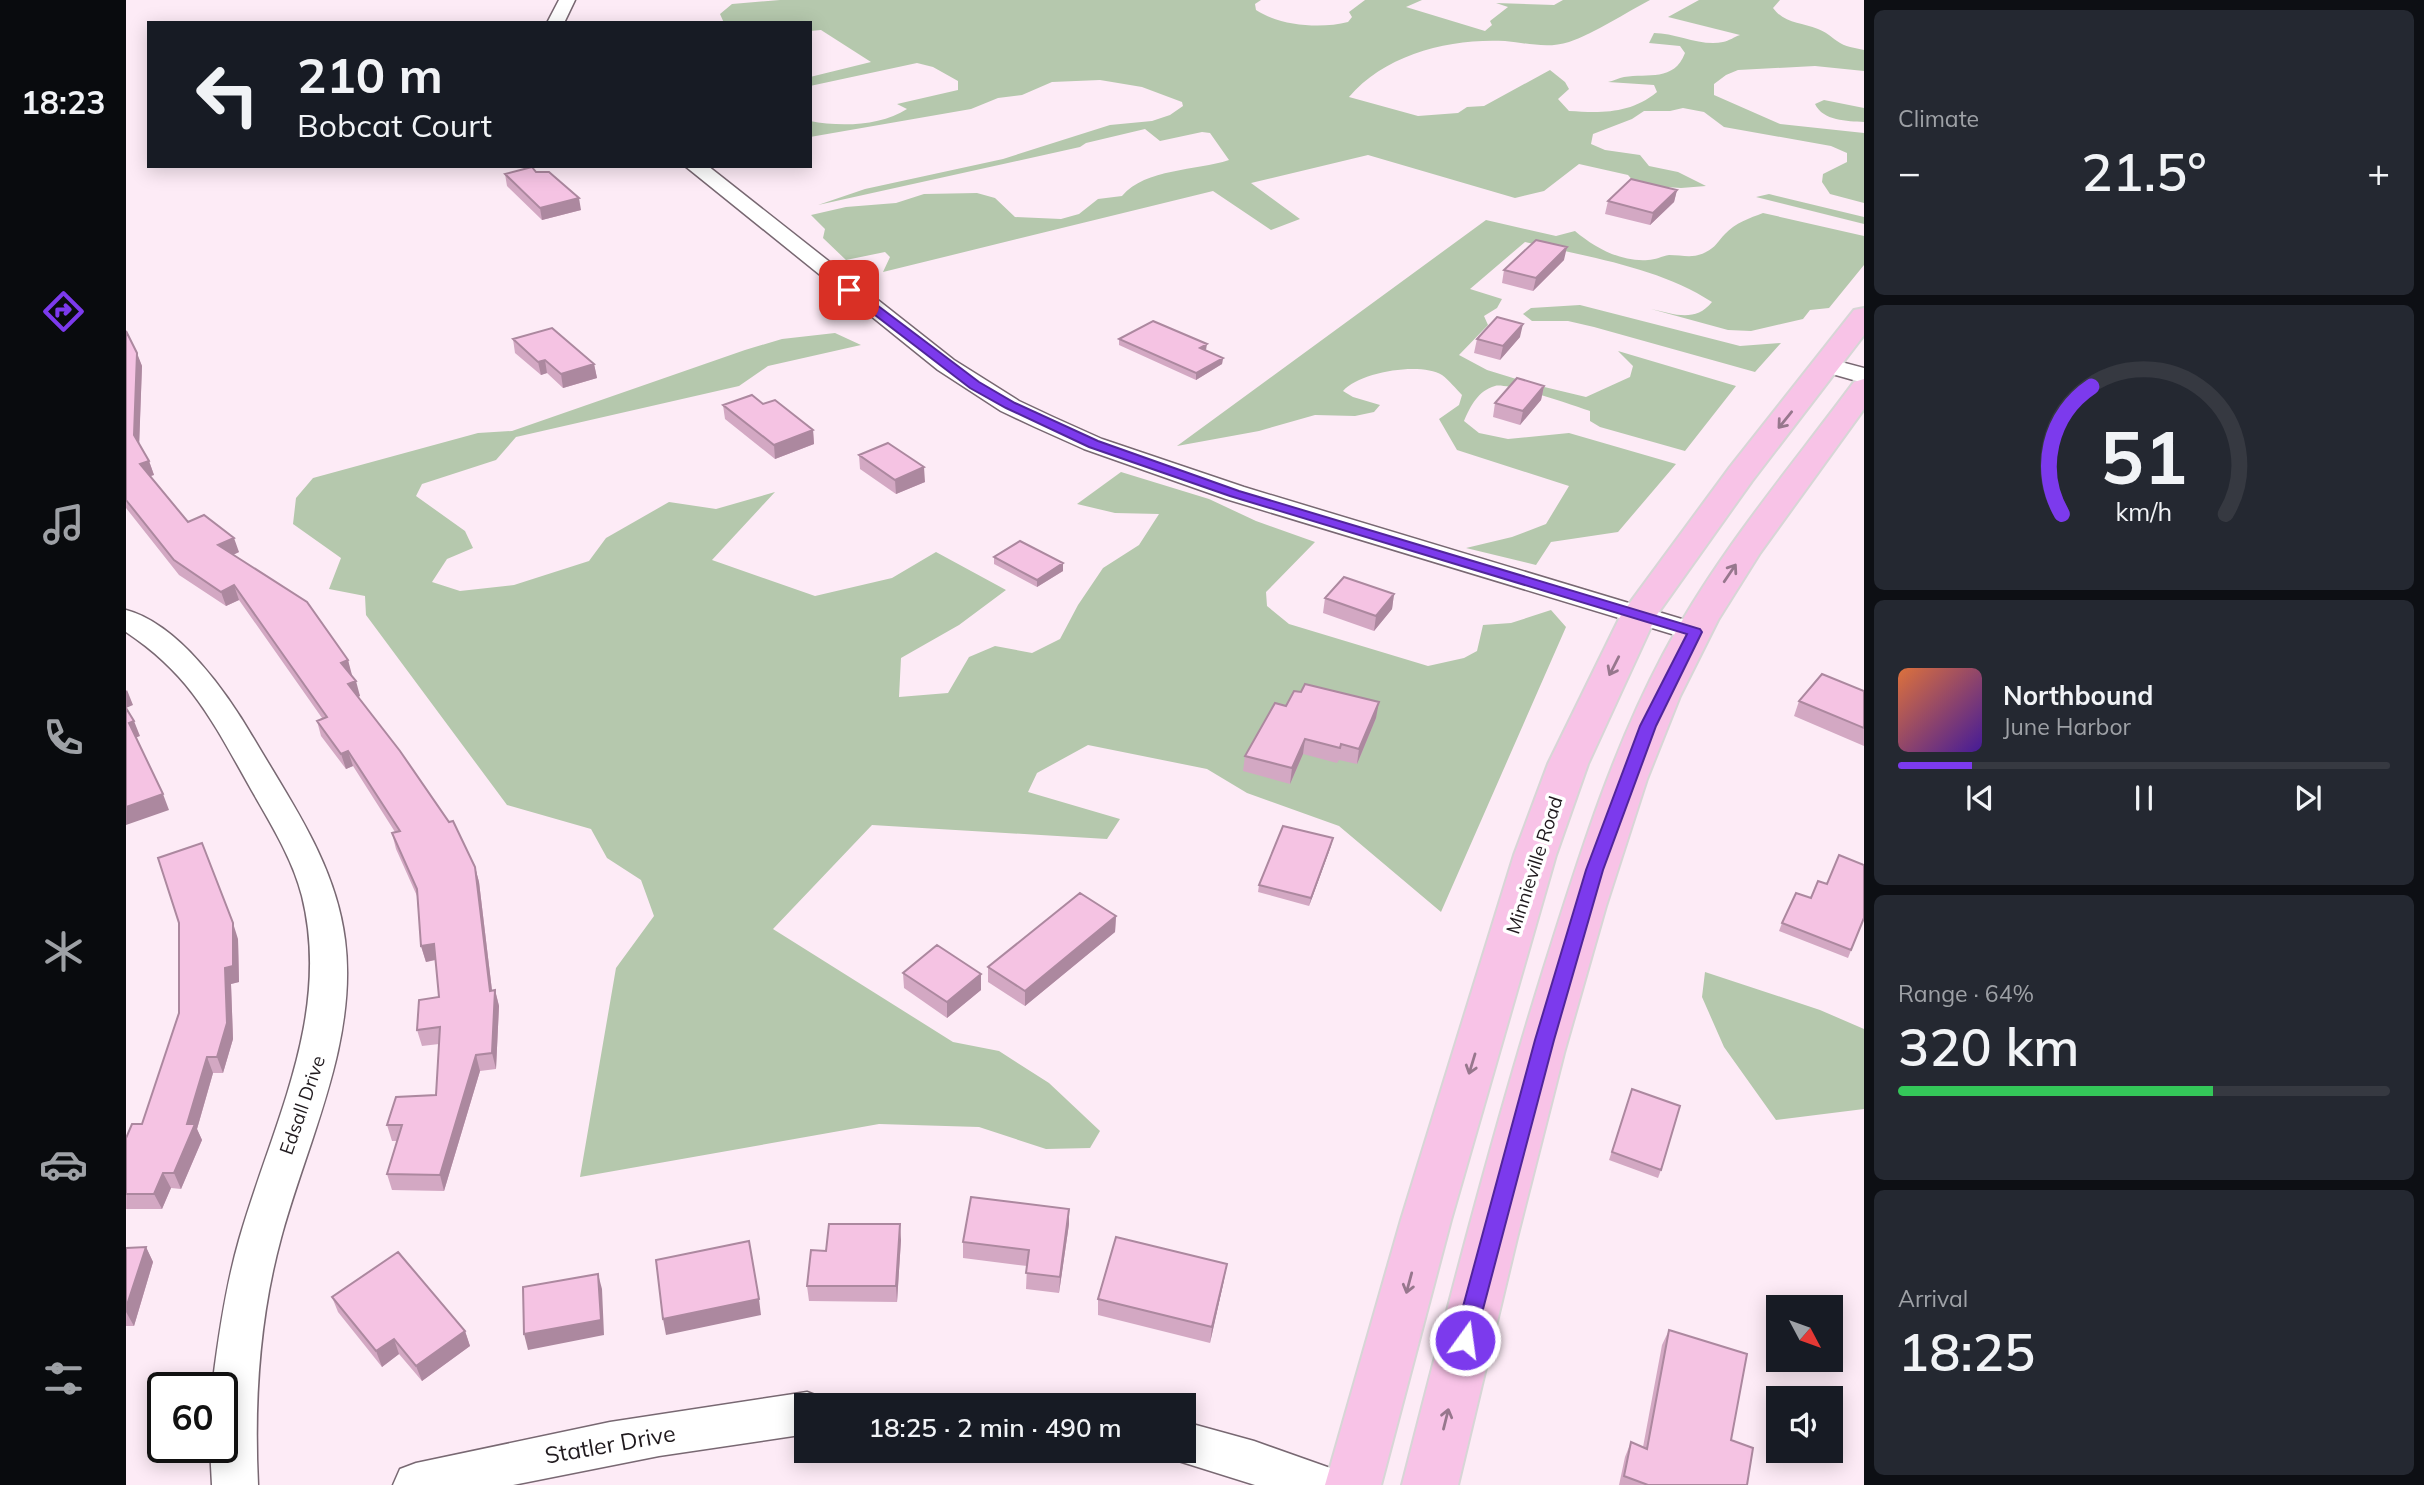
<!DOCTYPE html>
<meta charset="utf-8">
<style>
body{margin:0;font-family:Mulish,sans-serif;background:#242831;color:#f1f3f6;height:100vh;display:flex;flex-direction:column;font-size:26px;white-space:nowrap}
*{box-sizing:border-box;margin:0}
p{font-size:23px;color:#9ea1a6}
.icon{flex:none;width:38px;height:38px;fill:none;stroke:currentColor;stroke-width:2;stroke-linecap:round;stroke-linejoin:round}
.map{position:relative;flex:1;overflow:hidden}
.sheet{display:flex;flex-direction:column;gap:10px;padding:10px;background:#0d0f14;width:560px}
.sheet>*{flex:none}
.guide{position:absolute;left:21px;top:21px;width:665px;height:147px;border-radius:0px;box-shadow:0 4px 18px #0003;background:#171b24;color:#f1f3f6;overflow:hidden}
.needle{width:46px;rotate:131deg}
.tools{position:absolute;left:1640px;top:1295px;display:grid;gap:14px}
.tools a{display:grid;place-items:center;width:77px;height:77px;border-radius:0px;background:#171b24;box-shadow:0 4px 18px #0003;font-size:35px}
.speed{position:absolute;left:21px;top:1372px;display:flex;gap:14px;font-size:35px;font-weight:700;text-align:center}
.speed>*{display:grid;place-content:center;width:91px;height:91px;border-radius:50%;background:#171b24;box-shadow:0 4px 18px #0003;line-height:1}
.speed .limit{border:4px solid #111;border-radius:10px;background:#fff;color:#111}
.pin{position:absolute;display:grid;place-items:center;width:60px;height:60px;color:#fff;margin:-30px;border-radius:14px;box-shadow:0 4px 10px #0006}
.me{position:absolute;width:77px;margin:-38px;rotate:14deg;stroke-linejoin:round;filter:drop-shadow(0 0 5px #0008)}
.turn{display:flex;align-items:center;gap:24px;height:147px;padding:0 35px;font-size:32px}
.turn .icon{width:91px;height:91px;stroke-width:2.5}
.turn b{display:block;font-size:49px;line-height:60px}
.big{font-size:52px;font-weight:600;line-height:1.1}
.sheet .widget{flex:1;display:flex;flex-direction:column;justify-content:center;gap:10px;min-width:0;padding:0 24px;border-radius:10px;background:#242831}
.sheet .dial{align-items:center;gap:0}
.dial svg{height:182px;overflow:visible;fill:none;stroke:#363941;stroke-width:7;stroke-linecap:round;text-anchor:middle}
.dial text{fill:#f1f3f6;stroke:none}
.song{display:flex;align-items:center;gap:21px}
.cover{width:84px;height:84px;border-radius:10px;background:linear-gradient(135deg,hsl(20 70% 55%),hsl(260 70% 35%))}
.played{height:7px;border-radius:4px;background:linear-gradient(90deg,#7c3aed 15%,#363941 15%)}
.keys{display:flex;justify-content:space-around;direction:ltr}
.heat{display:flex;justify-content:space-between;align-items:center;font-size:38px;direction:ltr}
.charge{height:10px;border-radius:5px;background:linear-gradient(90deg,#34c759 64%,#363941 0)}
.trip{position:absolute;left:668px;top:1393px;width:402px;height:70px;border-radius:0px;background:#171b24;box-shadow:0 4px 18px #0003;font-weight:600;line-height:70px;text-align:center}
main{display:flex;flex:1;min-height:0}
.tab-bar{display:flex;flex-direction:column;width:126px;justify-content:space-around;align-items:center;background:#090b0e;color:#9ea1a6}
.tab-bar .icon{width:49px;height:49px}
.tab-bar .active{color:#7c3aed}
.tab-bar b{font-size:32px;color:#f1f3f6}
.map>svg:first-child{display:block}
.green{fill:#b5c8ad}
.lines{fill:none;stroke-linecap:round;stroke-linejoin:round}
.minor-casing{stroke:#786872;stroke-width:3}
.primary-casing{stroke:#d7d6d6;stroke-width:4}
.minor{fill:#fff;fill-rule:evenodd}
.primary{fill:#f8c3e7;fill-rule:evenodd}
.wall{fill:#d3a8c3}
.shaded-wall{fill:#ac889f}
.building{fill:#f5c3e3;stroke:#ac889f;stroke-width:2}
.oneway{stroke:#97778d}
.route{fill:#7c3aed;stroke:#51269a;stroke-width:2}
.labels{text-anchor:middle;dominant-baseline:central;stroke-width:7;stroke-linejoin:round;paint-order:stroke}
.street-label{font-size:19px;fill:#201a1e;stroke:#fff}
.near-street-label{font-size:23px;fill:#201a1e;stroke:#fff}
</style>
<main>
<nav class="tab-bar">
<b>18:23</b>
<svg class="icon active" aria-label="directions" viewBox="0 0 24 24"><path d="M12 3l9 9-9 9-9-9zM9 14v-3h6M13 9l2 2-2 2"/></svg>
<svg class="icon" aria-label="music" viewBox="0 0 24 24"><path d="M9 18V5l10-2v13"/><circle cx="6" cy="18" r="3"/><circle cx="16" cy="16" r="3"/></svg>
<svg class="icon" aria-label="phone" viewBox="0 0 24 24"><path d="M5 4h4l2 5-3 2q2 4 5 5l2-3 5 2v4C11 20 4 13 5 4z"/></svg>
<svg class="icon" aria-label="climate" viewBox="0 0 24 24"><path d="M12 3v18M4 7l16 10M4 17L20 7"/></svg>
<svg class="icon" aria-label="car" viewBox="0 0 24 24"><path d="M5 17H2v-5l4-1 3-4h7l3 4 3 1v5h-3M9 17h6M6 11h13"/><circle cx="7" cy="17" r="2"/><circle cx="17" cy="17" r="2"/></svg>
<svg class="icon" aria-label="filters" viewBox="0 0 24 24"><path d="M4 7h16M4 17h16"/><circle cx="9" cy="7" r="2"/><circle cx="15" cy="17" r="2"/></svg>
</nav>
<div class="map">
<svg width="1738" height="1485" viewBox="0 0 1738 1485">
<rect width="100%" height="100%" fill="#fdebf6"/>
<path class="green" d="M654,0H1135L1129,4L1130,10C1154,26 1195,29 1222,22L1226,17L1223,12L1239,0H1296L1280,7L1359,31L1366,25L1364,21L1382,7L1370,3L1428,5L1437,0H1524C1499,13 1469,33 1443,42C1421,49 1401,43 1379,41C1325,38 1259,54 1223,97L1292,116L1332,113L1341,107L1358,106L1424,70L1439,82L1443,89L1432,99L1443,111C1476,113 1504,114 1531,92L1528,85L1482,82C1487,81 1493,78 1498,77C1522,73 1548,82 1559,53L1554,46L1523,43L1528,33C1550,33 1576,47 1597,42C1603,41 1608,37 1614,35L1542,17L1573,0H1659H1654L1647,8C1659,24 1675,22 1692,29C1700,32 1704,36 1711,41C1719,47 1729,48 1738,50V71L1689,66L1612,70L1600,75L1588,84V95L1654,124L1738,133V203L1704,194L1696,182L1697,174L1721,162V153L1705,146L1598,127L1578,112L1557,108L1544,111H1518L1506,119L1467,134L1465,144L1479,150L1514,155L1523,166L1552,172L1580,186L1555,188L1525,186L1509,183L1502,175L1453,164L1418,191L1389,198L1242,155L1125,183L1174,219L1145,230L1087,191L757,272L764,257L759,252L720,260L697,238L699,229L685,215L720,207L770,203L798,194L851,193L869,198L889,217L935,219L953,214L972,199L996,196C1020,168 1070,171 1103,160L1084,133L1076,132L1034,141L1019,129L960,143L954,147L692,205L739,189L877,159L984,125L1026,121L1044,115L1057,106L1056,102L1016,87L974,80L926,82L896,95L872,98L845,109L684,137V121C714,127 755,126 781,109L771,104L832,90V81L807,67L791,63L684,86V77L745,62L695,30L684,31V23H598L594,14L606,4Z
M1698,100L1738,108V122C1721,121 1697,121 1689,104Z
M1643,194L1738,217V224L1630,197Z
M1637,213L1738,236V265L1703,308L1684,310L1677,319L1625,331L1602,330L1525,309C1548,314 1569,323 1586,302C1532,267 1461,257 1399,242L1344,289L1376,299L1371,308L1358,316L1362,325L1333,355L1361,370L1410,385L1460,397L1504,377L1507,366L1492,351L1610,386L1559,451L1474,427L1464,421V411C1449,406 1380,382 1369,386C1352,391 1345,405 1338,421L1353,433L1382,439L1443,433L1550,464L1492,532L1425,542L1410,565L1340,548L1386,537L1420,524L1443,486L1331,450L1313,419L1333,405L1336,395C1330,389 1323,380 1316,375C1294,362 1234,372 1217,391L1227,397L1254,405L1248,412L1229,416L1189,415L1133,431L1051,446L1360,220L1430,236L1449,231C1469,248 1495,262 1522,260C1529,260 1536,256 1543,255C1557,255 1567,259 1580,252C1589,248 1593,240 1599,234C1609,223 1624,218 1637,213Z
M1454,305L1614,346L1655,343L1629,372L1468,327L1442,321H1406L1397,314L1405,308Z
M709,333L735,345L642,366L613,386L390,437L370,460L296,484L290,496L339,531L347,548L321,559L306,582L334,591L388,585L463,561L480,538L543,502L590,509L649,492L586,560L689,596L766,578L810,552L880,590L833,625L775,658L773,697L822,693L843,657L869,646L906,653L934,639L952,605L977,568L1013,545L1033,514L989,513L951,504L995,472L1083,499L1130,521L1189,542L1140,592L1141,606L1163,624L1302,666L1338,658L1351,651L1357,625L1385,623L1425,610L1440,627L1315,912L1213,826L1121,793L1081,769L962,745L911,773L902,792L994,819L981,839L746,825L647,929L827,1042L873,1051L923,1083L974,1131L964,1148L920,1149L853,1127L753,1124L454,1177L490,968L528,916L515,880L481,858L465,829L381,805L240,615L239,596L203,589L215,558L167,524L170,498L187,478L352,433L386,431L619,350L656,339Z
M1579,972L1694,1010L1738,1029V1109L1650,1120L1598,1047L1576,997Z"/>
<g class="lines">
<g class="minor-casing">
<path id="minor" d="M433,0H449L438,23H421Z
M559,166H582L828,360L893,401L927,417L976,439L1118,487L1579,626L1584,632L1579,638L1569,641L1559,638L1100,499L958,449L909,427L875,411L812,370Z
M1700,358L1738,368V383L1692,370L1688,365L1692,360Z
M0,610C53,624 102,694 128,739C165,802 210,865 219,940C232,1042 181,1142 155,1238C133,1319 128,1402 132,1485H86L84,1447H96V1388H87V1380C93,1333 100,1285 113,1240C145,1127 206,1017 176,896C166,856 141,818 121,782C85,718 63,674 0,632Z
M681,1392L697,1398L700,1405H681V1434L533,1456L387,1485H267L274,1469L290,1463L484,1422Z
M1059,1422L1128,1441L1207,1469L1214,1485H1129L1043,1458L1040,1451H1059Z"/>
</g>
<g class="primary-casing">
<path id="primary" d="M1738,308V335L1626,481L1530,616L1462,764L1430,855L1325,1220L1255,1485H1199L1275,1220L1388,855L1422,764L1495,615L1604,467L1728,310Z
M1738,379V409L1634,553L1592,620L1554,696L1521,779L1480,906L1438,1053L1391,1238L1332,1485H1276C1320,1313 1364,1141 1417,971C1451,864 1484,755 1537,655C1589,556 1662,471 1728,382Z"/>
</g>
<use href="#minor" class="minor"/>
<use href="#primary" class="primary"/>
</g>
<path class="wall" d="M410,172L455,210L416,220L381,186L379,174Z
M1551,190L1548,202L1524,225L1479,214L1482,201Z
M1438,260L1407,291L1376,283L1378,270Z
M0,331L16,366L13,444L23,461L28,475L24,476L62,522L113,552L107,555L222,660L225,676L234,696L232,697L349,867L353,882L366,991L369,990L373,1006L370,1069L354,1071L318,1191L266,1190L261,1174L271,1141H266L261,1125L310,1095L313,1044L296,1046L291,1030L313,997L310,960L300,962L295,946L291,896L270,849L266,833L269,832L227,766L220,769L195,736L191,721L196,718L113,600L100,606L53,575L0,508Z
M1394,337L1374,360L1348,353L1351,339Z
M387,339L468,364L471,378L437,388L421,373L415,375L389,353Z
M993,339L1080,351L1097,358L1096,364L1070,380L993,345Z
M1418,386L1415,400L1394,425L1367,417L1369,403Z
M637,404L687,430L688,444L649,459L599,419L597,405Z
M733,455L799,482L770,494L734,469Z
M868,557L937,571L911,587L868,564Z
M1268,594L1266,609L1248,631L1197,613L1199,598Z
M1738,691V746L1668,716L1673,701Z
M1160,706L1250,718L1231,764L1213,760L1211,763L1177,754L1164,784L1117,771L1119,756Z
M1205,846L1183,906L1132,892L1133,885Z
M990,916L989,932L899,1006L862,982V967Z
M1738,918L1722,958L1653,931L1656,923Z
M112,939L113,982L105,984L107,1039L97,1073H87L71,1129L76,1140L55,1189L45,1188L36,1209H0V1138L16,1124Z
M777,973L855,974V990L821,1018L778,988Z
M1506,1089L1535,1170L1532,1178L1483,1160Z
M943,1224L933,1293L900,1289L901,1266L837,1258V1242Z
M775,1240L771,1302L683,1301L681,1286L700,1251Z
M20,1247L27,1262L8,1326H0V1248Z
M1098,1280L1084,1343L972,1315V1299Z
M206,1297L339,1331L344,1346L296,1381L273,1354L256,1367L212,1312Z
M1543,1330L1605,1440L1621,1485H1493L1499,1457L1505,1442L1517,1447L1536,1345Z"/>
<path class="shaded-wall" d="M1551,190L1548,202L1524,225L1527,213Z
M453,198L455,210L416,220L414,208Z
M1441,247L1438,260L1407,291L1410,278Z
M1397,324L1394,337L1374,360L1377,346Z
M1081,344L1080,350L1074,348Z
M11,353L16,366L13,449L8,435Z
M1097,358L1096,364L1070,380V373Z
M419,360L421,373L415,375L412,362Z
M468,364L471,378L437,388L435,374Z
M1418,386L1415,400L1394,425L1397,411Z
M687,430L688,444L649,459L648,445Z
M23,461L28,475L18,478L14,464Z
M798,467L799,482L770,494L769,480Z
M108,538L113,552L96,560L92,545Z
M937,563V571L911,587V580Z
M108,585L113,600L100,606L95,592Z
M1268,594L1266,609L1248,631L1250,616Z
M222,660L226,675L220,678L215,663Z
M230,681L234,696L226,699L222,684Z
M1,690L7,705L0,708V691Z
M1253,702L1250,718L1231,764L1233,749Z
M8,721L14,736L9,738L3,723Z
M1179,739L1177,754L1164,784L1166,768Z
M222,751L227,766L220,769L215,754Z
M37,794L43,810L0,825V807Z
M1207,838L1205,846L1183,906L1185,898Z
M349,867L353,882L368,1007L364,991Z
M990,916L989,932L899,1006V991Z
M107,923L112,939L113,982L105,984L107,1039L97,1073L91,1057L99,968Z
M308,944L312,959L300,962L295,946Z
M855,974V990L821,1018V1002Z
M369,990L373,1006L370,1069L366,1053Z
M350,1055L354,1071L318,1191L314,1175Z
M81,1057L87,1073L71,1129L76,1140L55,1189L48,1173L61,1124Z
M37,1173L45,1188L36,1209L28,1194Z
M943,1209V1224L933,1293L934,1277Z
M774,1224L775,1240L771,1302L770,1286Z
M20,1247L27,1262L8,1326L0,1312V1308Z
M1101,1264L1098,1280L1084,1343L1086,1327Z
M472,1274L476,1289L478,1335L402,1350L398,1334Z
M633,1299L635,1315L540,1335L537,1319Z
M339,1331L344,1346L296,1381L290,1366Z
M268,1339L273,1354L256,1367L250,1351Z"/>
<path class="building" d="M406,167L410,172H423L453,198L414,208L379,174Z
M1505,179L1551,190L1527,213L1482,201Z
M1410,240L1441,247L1410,278L1378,270Z
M1371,317L1397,324L1377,346L1351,339Z
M1027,321L1081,344L1074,348L1097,358L1070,373L993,339Z
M426,328L468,364L435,374L419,360L412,362L387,339Z
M0,331L11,353L8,435L23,461L14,464L62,522L78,515L108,538L92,545L181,602L222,660L215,663L230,681L222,684L274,751L323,822L327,821L349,867L364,991L369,990L366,1053L350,1055L314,1175L261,1174L276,1125H261L270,1097L310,1095L314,1027L291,1030L293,1000L313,997L308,944L295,946L291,889L266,833L274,831L222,751L215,754L191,721L201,717L108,585L95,592L48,560L0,500Z
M1391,378L1418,386L1397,411L1369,403Z
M626,395L637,404L649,400L687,430L648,445L597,405Z
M762,443L798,467L769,480L733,455Z
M894,541L937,563L911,580L868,557Z
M1218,577L1268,594L1250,616L1199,598Z
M1696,674L1738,691V728L1673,701Z
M1179,684L1253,702L1233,749L1215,744L1214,748L1179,739L1166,768L1119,756L1149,703L1160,706L1168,691L1175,692Z
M0,708L8,721L3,723L37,794L0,807Z
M1157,826L1207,838L1185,898L1133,885Z
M76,843L107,923V966L99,968L101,1023L91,1057H81L61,1124H69L48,1173H37L28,1194H0V1138L6,1124H16L53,1013V923L32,858Z
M1713,855L1738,865V918L1725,950L1656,923L1670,893L1685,898L1692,881L1701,884Z
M954,893L990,916L899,991L862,967Z
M811,945L855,974L821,1002L777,973Z
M1506,1089L1554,1106L1535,1170L1486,1152Z
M845,1197L943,1209L934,1277L900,1273L903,1250L837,1242Z
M703,1224H774L770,1286H681L685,1250L700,1251Z
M990,1237L1101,1264L1086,1327L972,1299Z
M623,1241L633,1299L537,1319L530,1260Z
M20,1247L0,1308V1248Z
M272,1252L339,1331L290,1366L268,1339L250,1351L206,1297Z
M472,1274L475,1320L398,1334L397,1287Z
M1543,1330L1621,1354L1605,1440L1627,1448L1621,1485H1522L1498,1476L1505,1442L1521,1449Z"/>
<defs><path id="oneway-shaft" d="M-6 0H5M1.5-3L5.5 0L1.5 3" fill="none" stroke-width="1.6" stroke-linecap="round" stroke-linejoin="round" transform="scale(1.75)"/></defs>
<g class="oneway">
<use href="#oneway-shaft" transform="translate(1659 420) rotate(129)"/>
<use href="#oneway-shaft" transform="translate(1604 573) rotate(-56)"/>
<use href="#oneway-shaft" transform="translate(1488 666) rotate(117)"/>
<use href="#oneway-shaft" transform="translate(1346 1064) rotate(107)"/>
<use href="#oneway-shaft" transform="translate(1283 1283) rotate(105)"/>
<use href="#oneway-shaft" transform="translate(1320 1419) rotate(-76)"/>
</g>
<path class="route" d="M719,287H727L853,382L889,403L972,441L1113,491L1574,629L1576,632L1530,726L1477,870L1428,1040L1347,1347L1339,1350L1331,1347L1328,1340L1409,1040L1460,870L1514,726L1561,634L1104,496L963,447L880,408L844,388L719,292Z"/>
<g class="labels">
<g class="street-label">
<text transform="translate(1408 865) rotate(-72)">Minnieville Road</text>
<text transform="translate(176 1105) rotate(-71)">Edsall Drive</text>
</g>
<g class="near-street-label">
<text transform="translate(484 1444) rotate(-10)">Statler Drive</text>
</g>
</g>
</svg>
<div class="tools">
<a><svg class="needle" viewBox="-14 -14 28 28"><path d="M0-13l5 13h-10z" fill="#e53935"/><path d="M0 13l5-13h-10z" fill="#9ea1a6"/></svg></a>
<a><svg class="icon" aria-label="sound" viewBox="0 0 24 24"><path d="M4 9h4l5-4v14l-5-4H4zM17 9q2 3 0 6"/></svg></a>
</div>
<div class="speed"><div class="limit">60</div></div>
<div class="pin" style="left:723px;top:290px;background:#d93025"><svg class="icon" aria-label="arrive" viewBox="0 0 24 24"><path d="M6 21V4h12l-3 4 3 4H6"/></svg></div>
<svg class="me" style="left:1339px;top:1340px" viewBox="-20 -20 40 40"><circle r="17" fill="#7c3aed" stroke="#fff" stroke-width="3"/><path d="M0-11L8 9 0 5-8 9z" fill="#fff"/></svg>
<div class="trip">18:25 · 2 min · 490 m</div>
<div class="guide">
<div class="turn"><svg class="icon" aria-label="left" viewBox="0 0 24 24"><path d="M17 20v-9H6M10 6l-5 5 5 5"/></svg><div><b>210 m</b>Bobcat Court</div></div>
</div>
</div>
<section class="sheet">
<div class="widget"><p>Climate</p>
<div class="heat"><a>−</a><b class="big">21.5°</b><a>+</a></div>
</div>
<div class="widget dial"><svg viewBox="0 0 100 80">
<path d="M14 69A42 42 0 1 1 86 69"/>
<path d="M14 69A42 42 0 0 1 27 13" stroke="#7c3aed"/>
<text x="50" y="56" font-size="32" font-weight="700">51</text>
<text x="50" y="72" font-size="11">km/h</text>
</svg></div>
<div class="widget">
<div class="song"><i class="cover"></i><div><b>Northbound</b><p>June Harbor</p></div></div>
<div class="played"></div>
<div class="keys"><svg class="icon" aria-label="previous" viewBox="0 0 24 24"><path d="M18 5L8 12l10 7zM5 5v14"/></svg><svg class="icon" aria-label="pause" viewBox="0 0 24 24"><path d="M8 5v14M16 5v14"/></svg><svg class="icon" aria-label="next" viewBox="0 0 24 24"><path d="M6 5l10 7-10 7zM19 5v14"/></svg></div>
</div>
<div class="widget"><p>Range · 64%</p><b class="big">320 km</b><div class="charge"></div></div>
<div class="widget"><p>Arrival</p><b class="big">18:25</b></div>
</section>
</main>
